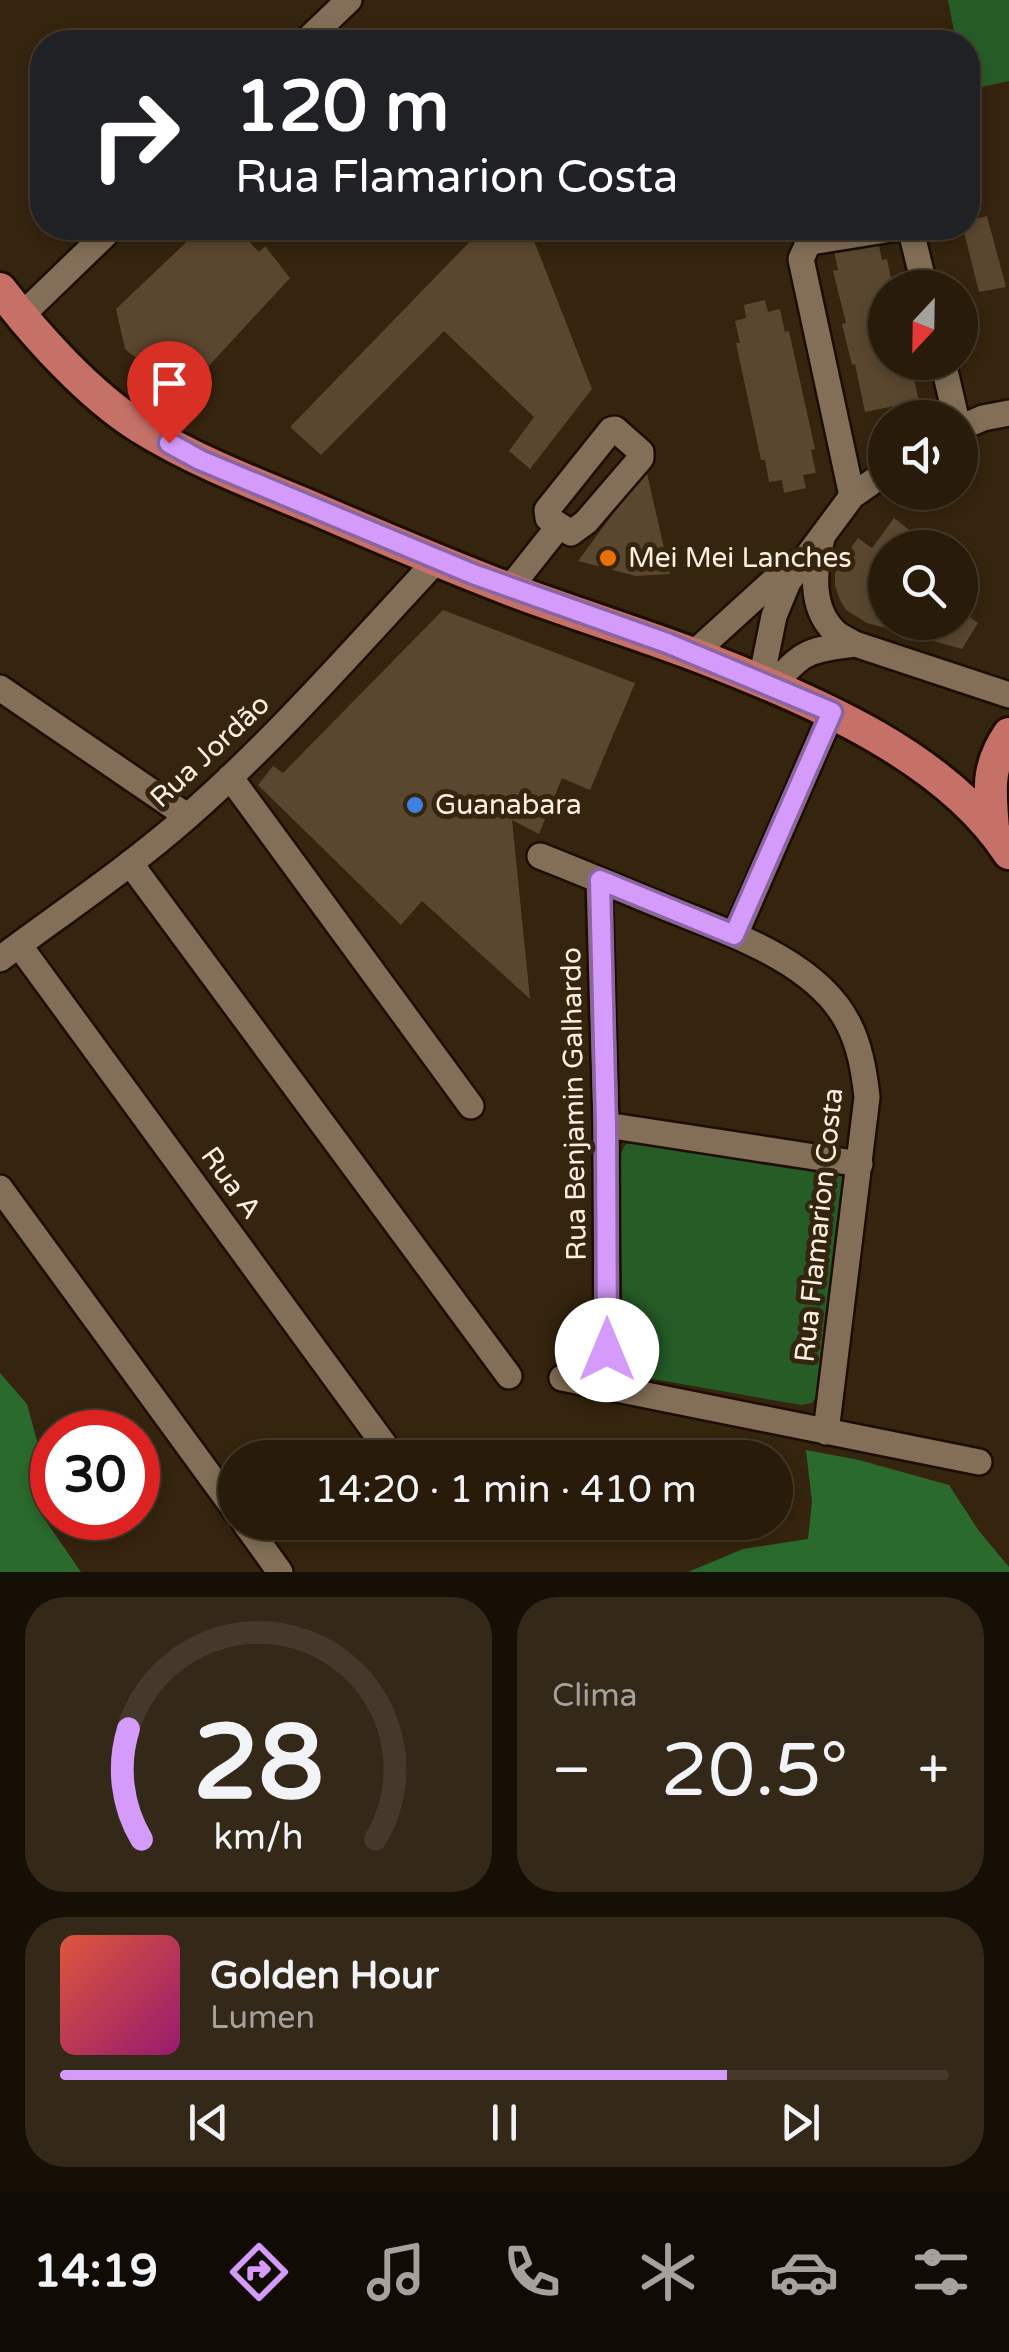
<!DOCTYPE html>
<html lang="pt">
<meta charset="utf-8">
<style>
body{margin:0;font-family:"Varela Round",sans-serif;background:#342818;color:#f1f3f6;height:100vh;display:flex;flex-direction:column;font-size:38px;white-space:nowrap}
*{box-sizing:border-box;margin:0}
p{font-size:32px;color:#a5a19c}
.icon{flex:none;width:55px;height:55px;fill:none;stroke:currentColor;stroke-width:2;stroke-linecap:round;stroke-linejoin:round}
.map{position:relative;height:1572px;overflow:hidden}
.details{display:flex;flex-direction:column;gap:25px;padding:25px;background:#160f06;flex:1}
.details>*{flex:none}
.top-card{position:absolute;left:30px;top:30px;width:950px;height:210px;border-radius:40px;box-shadow:0 5px 15px #0003,0 0 0 2px #44392b;background:#202124;color:#fff;overflow:hidden}
.needle{width:65px;rotate:202deg}
.buttons{position:absolute;left:868px;top:270px;display:grid;gap:20px}
.buttons a{display:grid;place-items:center;width:110px;height:110px;border-radius:50%;background:#281b0a;box-shadow:0 5px 15px #0003,0 0 0 2px #44392b;font-size:50px}
.speed{position:absolute;left:30px;top:1410px;display:flex;gap:20px;font-size:50px;font-weight:700;text-align:center}
.speed>*{display:grid;place-content:center;width:130px;height:130px;border-radius:50%;background:#281b0a;box-shadow:0 5px 15px #0003,0 0 0 2px #44392b;line-height:1}
.speed .limit{border:15px solid #d22;background:#fff;color:#111}
.pin{position:absolute;display:grid;place-items:center;width:85px;height:85px;color:#fff;margin:-102px -42px;border-radius:50% 50% 50% 0;rotate:-45deg;box-shadow:0 0 10px #0007}
.pin .icon{rotate:45deg}
.me{position:absolute;width:110px;margin:-55px;rotate:0deg;stroke-linejoin:round;filter:drop-shadow(0 0 8px #0008)}
.turn{display:flex;align-items:center;gap:35px;height:210px;padding:0 40px;font-size:45px}
.turn .icon{width:130px;height:130px;stroke-width:2.5}
.turn b{display:block;font-size:70px;line-height:85px}
.big{font-size:75px;font-weight:600;line-height:1.1}
.details .tile{flex:1;display:flex;flex-direction:column;justify-content:center;gap:15px;min-width:0;padding:0 35px;border-radius:40px;background:#342818}
.details .dial{align-items:center;gap:0}
.dial svg{height:260px;overflow:visible;fill:none;stroke:#44392b;stroke-width:7;stroke-linecap:round;text-anchor:middle}
.dial text{fill:#f1f3f6;stroke:none}
.song{display:flex;align-items:center;gap:30px}
.cover{width:120px;height:120px;border-radius:15px;background:linear-gradient(135deg,hsl(10 70% 55%),hsl(320 70% 35%))}
.played{height:10px;border-radius:5px;background:linear-gradient(90deg,#d59bfb 75%,#44392b 75%)}
.keys{display:flex;justify-content:space-around;direction:ltr}
.heat{display:flex;justify-content:space-between;align-items:center;font-size:55px;direction:ltr}
.details .tiles{flex:1;display:grid;gap:25px;grid-template-columns:1fr 1fr}
.tile:last-child{grid-column:span 2}
.trip{position:absolute;left:218px;top:1440px;width:575px;height:100px;border-radius:50px;background:#281b0a;box-shadow:0 5px 15px #0003,0 0 0 2px #44392b;font-weight:600;line-height:100px;text-align:center}
.tab-bar{display:flex;height:160px;justify-content:space-around;align-items:center;background:#100b04;color:#a5a19c}
.tab-bar .icon{width:70px;height:70px}
.tab-bar .on{color:#d59bfb}
.tab-bar b{font-size:45px;color:#f1f3f6}
.map>svg:first-child{display:block}
.green{fill:#265d27}
.forest{fill:#2b6a2d}
.building{fill:#5a4730}
.lines{fill:none;stroke-linecap:round;stroke-linejoin:round}
.minor-casing{stroke:#1c0d00;stroke-width:30}
.major-casing{stroke:#1c0d00;stroke-width:38}
.minor{stroke:#836f57;stroke-width:25}
.major{stroke:#c57167;stroke-width:32}
.route-casing{stroke:#8a65a3;stroke-width:25}
.route{stroke:#d59bfb;stroke-width:18}
.food-dot{fill:#e8710a;stroke:#35240e;stroke-width:4}
.shop-dot{fill:#3f7fe0;stroke:#35240e;stroke-width:4}
.labels{text-anchor:middle;dominant-baseline:central;stroke-width:10;stroke-linejoin:round;paint-order:stroke}
.poi-label{font-size:28px;fill:#fcf0e3;stroke:#35240e;text-anchor:start}
.street-label{font-size:28px;fill:#fcf0e3;stroke:#35240e}
</style>
<div class="map">
<svg width="1009" height="1572" viewBox="0 0 1009 1572">
<rect width="100%" height="100%" fill="#35240e"/>
<path class="green" d="M948,0H1009V81L968,90V42H956Z
M639,1139L845,1173L849,1184L818,1395L812,1403L801,1405L636,1376L627,1371L624,1359L619,1158L625,1145Z"/>
<path class="forest" d="M0,1373L27,1404L52,1496V1501L43,1517L81,1572H0Z
M806,1450L859,1460L949,1485L979,1531L1009,1567V1572H688L743,1549L808,1539L812,1502Z"/>
<path class="building" d="M987,216L1006,287L979,292L963,228H968V221Z
M194,228H236L259,252L265,246L290,278L182,395L125,349L116,309L197,232Z
M483,228H529L592,389L530,469L509,451L534,417L444,331L321,455L290,427Z
M878,241L882,260L887,259L893,288H885V362H910L919,401L865,412L855,364L852,365L842,324L846,323L833,271L838,270L834,251Z
M765,300L768,312L780,309L785,332L789,331L815,449L811,450L816,473L803,475L806,488L784,493L782,480L769,482L765,460H761L736,343H740L735,321L746,318L744,305Z
M646,469L670,574L636,576L578,561Z
M894,518L923,541L918,548H885V622H960V610L978,623L962,649L867,623L846,610L840,600L835,586V574L839,565L858,538L872,548Z
M443,610L635,683L590,790L562,778L539,834L512,820L530,999L422,901L401,925L258,785L273,766L283,773Z"/>
<g class="lines">
<g class="minor-casing">
<path id="minor" d="M305,42L349,0
M906,228L911,231L925,288
M21,316L112,228
M943,362L956,418
M960,428L983,418L1009,413
M615,429L641,452V458L586,522L571,533L548,518L547,510L611,430Z
M852,496L801,259L806,248L811,242L898,228
M822,538C814,568 809,606 834,631C839,636 848,640 855,644L1009,695
M509,589L559,526
M693,654L792,564
M761,680L774,616L788,582L852,496L885,473
M773,686C804,649 809,651 855,644
M0,688L187,816
M230,777L471,1106
M540,856C581,872 621,889 662,906C724,931 816,960 848,1023C860,1046 864,1071 867,1097L826,1432
M130,863L509,1376
M599,880L606,1125L607,1387
M735,935L832,712
M19,945L394,1458
M0,959C63,912 129,868 188,816C277,738 356,647 437,560
M606,1125L860,1164
M0,1188L235,1510
M562,1378L979,1462
M244,1522L280,1572"/>
</g>
<g class="major-casing">
<path id="major" d="M0,289C36,336 89,395 140,427C193,460 253,483 311,507C378,536 446,565 514,591C581,616 648,636 714,662C816,702 947,758 1009,853
M993,829C990,790 986,768 1009,734"/>
</g>
<use href="#minor" class="minor"/>
<use href="#major" class="major"/>
</g>
<g class="lines">
<g class="route-casing">
<path id="route" d="M169,443L200,460L473,574L667,643L832,712L734,935L600,880L606,1125L607,1350"/>
</g>
<use href="#route" class="route"/>
</g>
<circle class="food-dot" cx="608" cy="558" r="10"/>
<circle class="shop-dot" cx="415" cy="805" r="10"/>
<g class="labels">
<g class="poi-label">
<text x="628" y="558">Mei Mei Lanches</text>
<text x="435" y="805">Guanabara</text>
</g>
<g class="street-label">
<text transform="translate(210 751) rotate(-43)">Rua Jordão</text>
<text transform="translate(574 1104) rotate(-91)">Rua Benjamin Galhardo</text>
<text transform="translate(231 1183) rotate(54)">Rua A</text>
<text transform="translate(819 1225) rotate(-84)">Rua Flamarion Costa</text>
</g>
</g>
</svg>
<div class="buttons">
<a><svg class="needle" viewBox="-14 -14 28 28"><path d="M0-13l5 13h-10z" fill="#e53935"/><path d="M0 13l5-13h-10z" fill="#a5a19c"/></svg></a>
<a><svg class="icon" aria-label="sound" viewBox="0 0 24 24"><path d="M4 9h4l5-4v14l-5-4H4zM17 9q2 3 0 6"/></svg></a>
<a><svg class="icon" aria-label="search" viewBox="0 0 24 24"><circle cx="10" cy="10" r="6"/><path d="M15 15l6 6"/></svg></a>
</div>
<div class="speed"><div class="limit">30</div></div>
<div class="pin" style="left:169px;top:443px;background:#d93025"><svg class="icon" aria-label="arrive" viewBox="0 0 24 24"><path d="M6 21V4h12l-3 4 3 4H6"/></svg></div>
<svg class="me" style="left:607px;top:1350px" viewBox="-20 -20 40 40"><circle r="19" fill="#fff"/><path d="M0-13L10 11 0 6-10 11z" fill="#d59bfb"/></svg>
<div class="trip">14:20 · 1 min · 410 m</div>
<div class="top-card">
<div class="turn"><svg class="icon" aria-label="right" viewBox="0 0 24 24"><path d="M7 20v-9h11M14 6l5 5-5 5"/></svg><div><b>120 m</b>Rua Flamarion Costa</div></div>
</div>
</div>
<section class="details">
<div class="tiles">
<div class="tile dial"><svg viewBox="0 0 100 80">
<path d="M14 69A42 42 0 1 1 86 69"/>
<path d="M14 69A42 42 0 0 1 10 35" stroke="#d59bfb"/>
<text x="50" y="56" font-size="32" font-weight="700">28</text>
<text x="50" y="72" font-size="11">km/h</text>
</svg></div>
<div class="tile"><p>Clima</p>
<div class="heat"><a>−</a><b class="big">20.5°</b><a>+</a></div>
</div>
<div class="tile">
<div class="song"><i class="cover"></i><div><b>Golden Hour</b><p>Lumen</p></div></div>
<div class="played"></div>
<div class="keys"><svg class="icon" aria-label="previous" viewBox="0 0 24 24"><path d="M18 5L8 12l10 7zM5 5v14"/></svg><svg class="icon" aria-label="pause" viewBox="0 0 24 24"><path d="M8 5v14M16 5v14"/></svg><svg class="icon" aria-label="next" viewBox="0 0 24 24"><path d="M6 5l10 7-10 7zM19 5v14"/></svg></div>
</div>
</div>
</section>
<nav class="tab-bar">
<b>14:19</b>
<svg class="icon on" aria-label="directions" viewBox="0 0 24 24"><path d="M12 3l9 9-9 9-9-9zM9 14v-3h6M13 9l2 2-2 2"/></svg>
<svg class="icon" aria-label="music" viewBox="0 0 24 24"><path d="M9 18V5l10-2v13"/><circle cx="6" cy="18" r="3"/><circle cx="16" cy="16" r="3"/></svg>
<svg class="icon" aria-label="phone" viewBox="0 0 24 24"><path d="M5 4h4l2 5-3 2q2 4 5 5l2-3 5 2v4C11 20 4 13 5 4z"/></svg>
<svg class="icon" aria-label="climate" viewBox="0 0 24 24"><path d="M12 3v18M4 7l16 10M4 17L20 7"/></svg>
<svg class="icon" aria-label="car" viewBox="0 0 24 24"><path d="M5 17H2v-5l4-1 3-4h7l3 4 3 1v5h-3M9 17h6M6 11h13"/><circle cx="7" cy="17" r="2"/><circle cx="17" cy="17" r="2"/></svg>
<svg class="icon" aria-label="filters" viewBox="0 0 24 24"><path d="M4 7h16M4 17h16"/><circle cx="9" cy="7" r="2"/><circle cx="15" cy="17" r="2"/></svg>
</nav>
